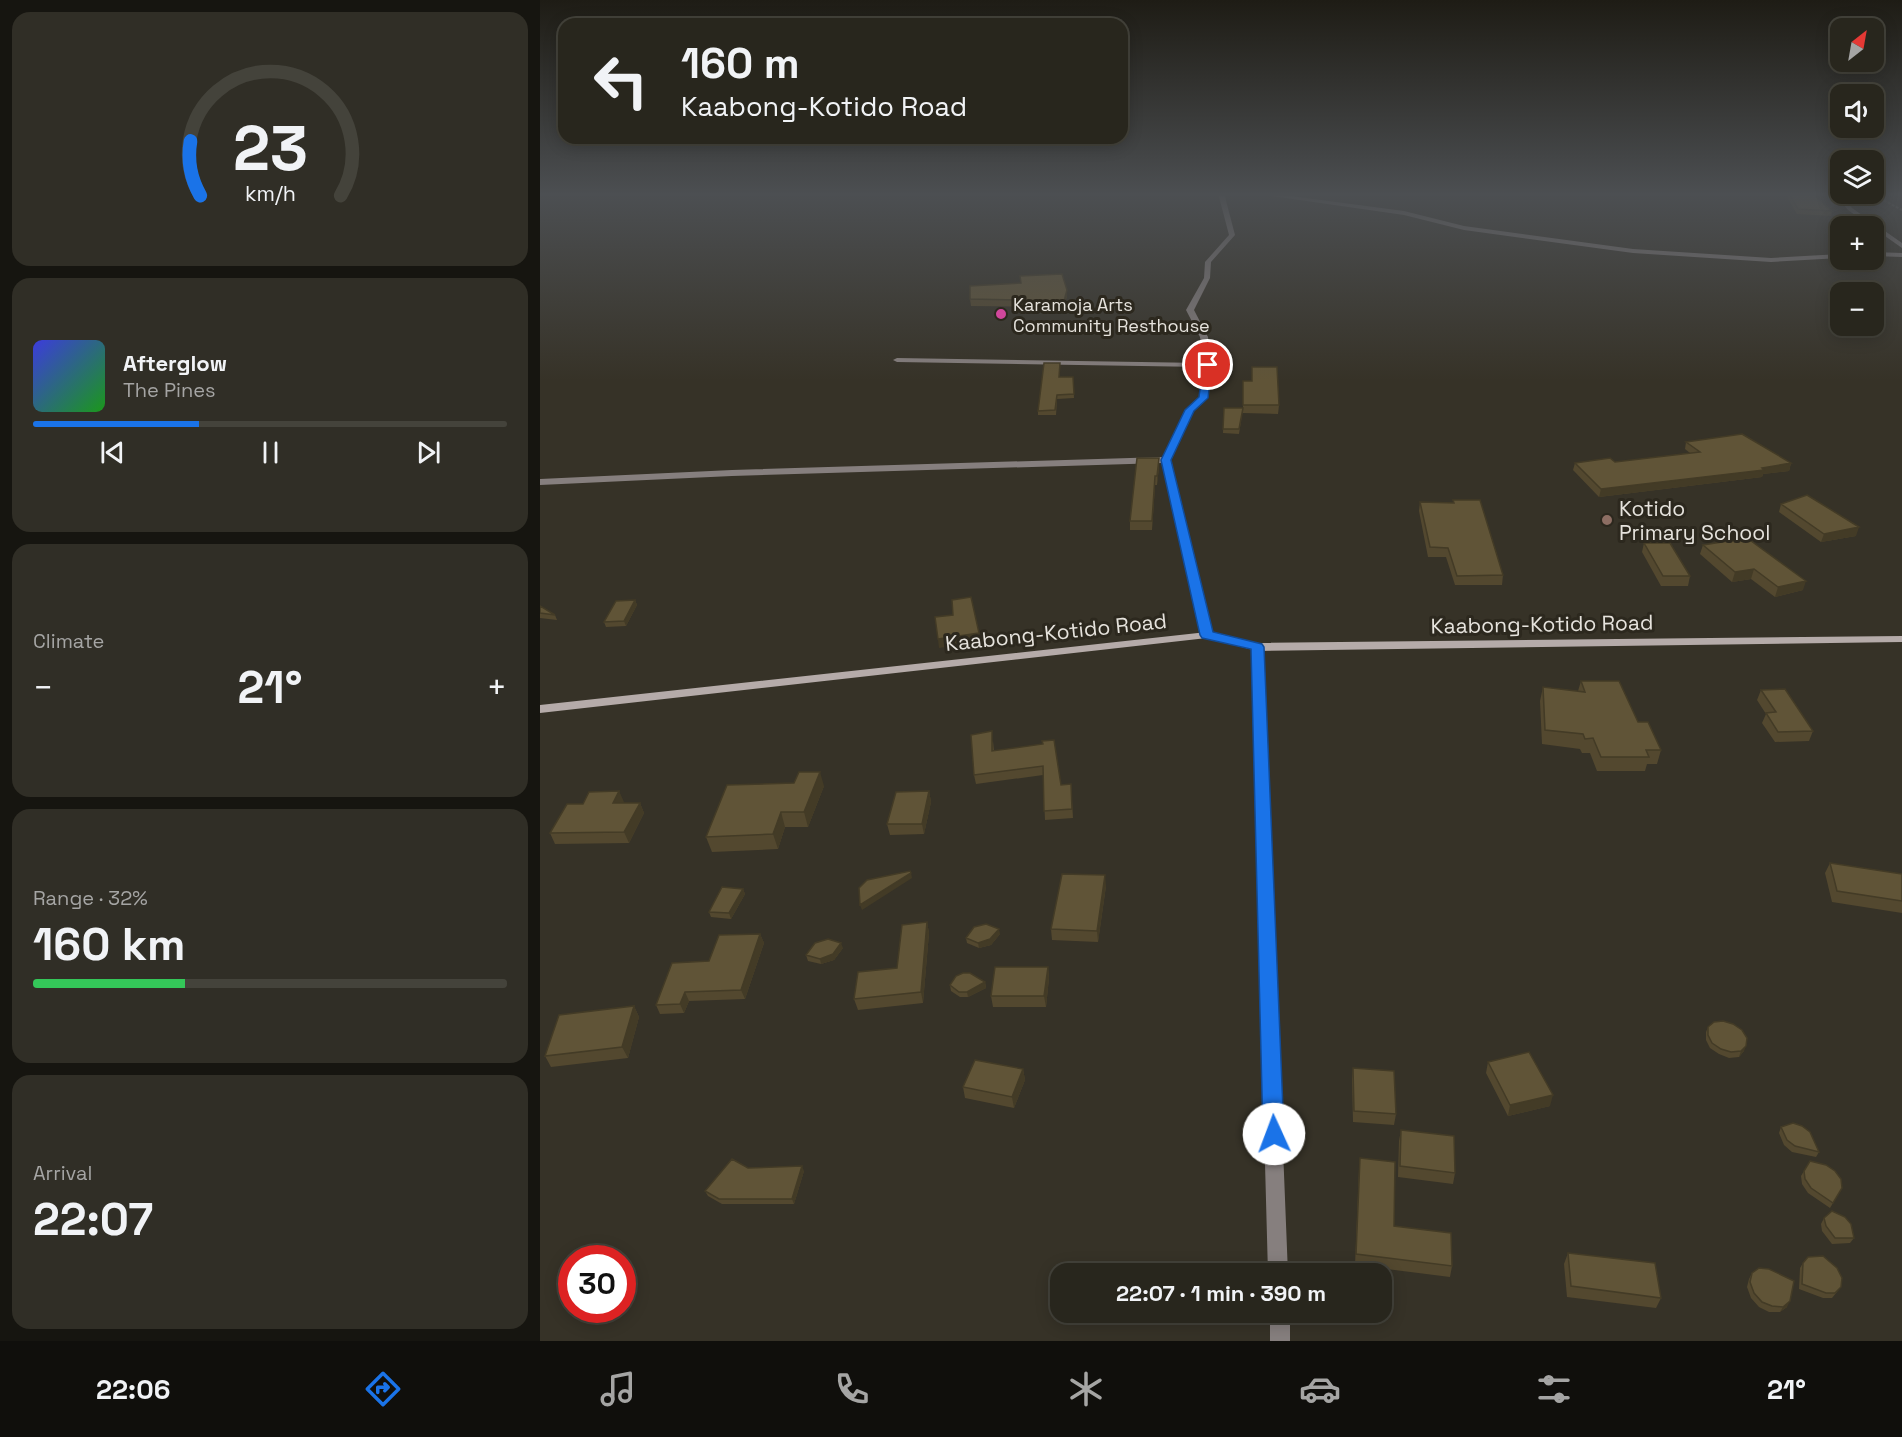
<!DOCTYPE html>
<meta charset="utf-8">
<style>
body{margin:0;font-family:"Space Grotesk",sans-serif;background:#302e26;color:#f1f3f6;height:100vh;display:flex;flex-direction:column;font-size:22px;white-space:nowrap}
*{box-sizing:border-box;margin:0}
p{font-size:20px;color:#a5a5a4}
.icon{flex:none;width:33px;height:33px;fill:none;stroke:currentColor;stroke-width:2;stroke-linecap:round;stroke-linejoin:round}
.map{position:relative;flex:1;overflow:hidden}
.details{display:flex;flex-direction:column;gap:12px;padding:12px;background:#161510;width:540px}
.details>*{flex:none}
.banner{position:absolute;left:18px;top:18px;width:570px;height:126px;border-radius:18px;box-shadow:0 3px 15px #0003,0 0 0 2px #44433b;background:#28261d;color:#f1f3f6;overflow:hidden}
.needle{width:39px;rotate:31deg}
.controls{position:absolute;left:1290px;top:18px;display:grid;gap:12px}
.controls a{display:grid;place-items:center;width:54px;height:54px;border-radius:12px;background:#28261d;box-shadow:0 3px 15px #0003,0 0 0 2px #44433b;font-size:30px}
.speed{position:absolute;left:18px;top:1245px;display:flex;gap:12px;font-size:30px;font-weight:700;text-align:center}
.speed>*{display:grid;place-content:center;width:78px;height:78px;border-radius:50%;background:#28261d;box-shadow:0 3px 15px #0003,0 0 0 2px #44433b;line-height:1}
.speed .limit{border:9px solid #d22;background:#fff;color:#111}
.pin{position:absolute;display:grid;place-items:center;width:51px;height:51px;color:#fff;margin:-26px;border:3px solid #fff;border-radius:50%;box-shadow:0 2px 6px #0007}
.me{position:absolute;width:66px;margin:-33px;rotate:358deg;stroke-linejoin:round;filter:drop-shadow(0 0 4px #0008)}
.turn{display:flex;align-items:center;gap:21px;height:126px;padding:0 24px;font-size:27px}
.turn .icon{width:78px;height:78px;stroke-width:2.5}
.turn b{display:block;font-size:42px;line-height:51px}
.big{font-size:45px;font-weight:700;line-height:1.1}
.details .widget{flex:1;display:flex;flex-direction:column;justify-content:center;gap:9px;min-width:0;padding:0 21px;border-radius:18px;background:#302e26}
.details .dial{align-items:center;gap:0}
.dial svg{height:156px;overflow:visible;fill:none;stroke:#44433b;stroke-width:7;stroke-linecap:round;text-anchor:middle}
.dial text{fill:#f1f3f6;stroke:none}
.song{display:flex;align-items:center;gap:18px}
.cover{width:72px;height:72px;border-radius:9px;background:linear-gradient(135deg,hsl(240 70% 55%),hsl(120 70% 35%))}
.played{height:6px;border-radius:3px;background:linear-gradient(90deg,#1a73e8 35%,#44433b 35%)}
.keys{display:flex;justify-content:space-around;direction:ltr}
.heat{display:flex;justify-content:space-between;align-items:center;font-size:33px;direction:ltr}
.charge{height:9px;border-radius:4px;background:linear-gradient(90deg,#34c759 32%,#44433b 0)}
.trip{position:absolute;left:510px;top:1263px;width:342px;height:60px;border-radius:18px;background:#28261d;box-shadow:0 3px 15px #0003,0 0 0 2px #44433b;font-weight:700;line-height:60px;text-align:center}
.tabs{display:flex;height:96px;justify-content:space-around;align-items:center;background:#100f0c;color:#a5a5a4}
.tabs .icon{width:42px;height:42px}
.tabs .current{color:#1a73e8}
.tabs b{font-size:27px;color:#f1f3f6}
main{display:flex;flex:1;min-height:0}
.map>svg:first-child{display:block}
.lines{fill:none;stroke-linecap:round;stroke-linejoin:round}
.path{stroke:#6b675e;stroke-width:2;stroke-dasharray:3 1.5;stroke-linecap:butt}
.street{fill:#867f7e;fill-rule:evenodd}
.secondary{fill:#b5aba9;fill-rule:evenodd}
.wall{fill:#53482f}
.shaded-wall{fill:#433b26}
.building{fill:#605437;stroke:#433b26;stroke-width:1.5}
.route{fill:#1a73e8;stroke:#114b97;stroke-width:1.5}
.hotel-dot{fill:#d1479c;stroke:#2c281e;stroke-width:2}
.education-dot{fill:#8d6e63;stroke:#2c281e;stroke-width:2}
.labels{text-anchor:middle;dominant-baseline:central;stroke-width:6;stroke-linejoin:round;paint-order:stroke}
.far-poi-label{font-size:18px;fill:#e6e3dd;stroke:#2c281e;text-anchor:start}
.poi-label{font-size:21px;fill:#e6e3dd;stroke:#2c281e;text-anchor:start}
.street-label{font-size:21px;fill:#e6e3dd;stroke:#2c281e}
</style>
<main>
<section class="details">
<div class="widget dial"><svg viewBox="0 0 100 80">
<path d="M14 69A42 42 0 1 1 86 69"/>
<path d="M14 69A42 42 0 0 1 9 41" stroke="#1a73e8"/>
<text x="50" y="56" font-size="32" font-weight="700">23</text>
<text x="50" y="72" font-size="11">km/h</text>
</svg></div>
<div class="widget">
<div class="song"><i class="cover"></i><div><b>Afterglow</b><p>The Pines</p></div></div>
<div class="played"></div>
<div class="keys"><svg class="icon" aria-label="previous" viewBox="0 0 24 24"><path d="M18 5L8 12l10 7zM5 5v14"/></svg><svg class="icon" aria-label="pause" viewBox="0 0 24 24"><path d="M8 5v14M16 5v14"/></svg><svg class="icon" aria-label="next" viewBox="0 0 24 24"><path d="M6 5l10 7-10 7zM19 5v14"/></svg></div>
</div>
<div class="widget"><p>Climate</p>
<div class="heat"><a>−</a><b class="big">21°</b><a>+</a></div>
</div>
<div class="widget"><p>Range · 32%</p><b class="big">160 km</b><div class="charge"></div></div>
<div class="widget"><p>Arrival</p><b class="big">22:07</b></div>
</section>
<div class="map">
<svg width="1362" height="1341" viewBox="0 0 1362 1341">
<rect width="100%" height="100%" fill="#363227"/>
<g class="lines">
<path class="path" d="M1332,194L1362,210"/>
<path class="street" d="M678,193H684L695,235L671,262L670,278L654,310L668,337L672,368L667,398L654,411L631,460L673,635L671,637H663L661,635L622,463L192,476L0,485V479L192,470L623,457L646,410L659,397L664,367L357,362L353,360L357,358L663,363L660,337L646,310L664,278L665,262L689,235Z
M711,193H728L864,211L924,226L1093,249L1231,258L1300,254V258L1231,262L1093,253L924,230L864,215Z
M1294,193H1300L1312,208L1362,243V248L1308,210Z
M1334,252L1362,253V257L1334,256Z
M717,643L723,647L748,1274H728L711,647Z
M730,1312H750V1341H730Z"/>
<path class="secondary" d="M667,632L717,643L1362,636V642L717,651L667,638L0,713V705Z"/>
</g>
<path class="wall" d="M1247,193H1272L1292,211L1291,216L1257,214L1246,195Z
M481,283L527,290V296L524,307L431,306L430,299Z
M520,363L519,377H533L534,398L517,399L516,415H498V411Z
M703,381L739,405L738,414L703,413Z
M684,408H703L699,434L683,433Z
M1146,442L1251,463L1249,471L1223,474L1222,477L1059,497L1033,470L1035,463L1075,462L1150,453L1145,449Z
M619,458V467L617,485H615L612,530H590V521Z
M913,500L963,575L962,585H915L906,557H888L879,511L880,502L913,503Z
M1241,504L1316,536L1281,542L1239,512Z
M1104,543L1150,576L1148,586H1121L1102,552Z
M1163,545L1263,590L1235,597L1211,579L1192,582L1160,554Z
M95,600L97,605L86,626L66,627L64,622Z
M0,606L15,615L17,620L0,618Z
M1041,681L1098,722L1121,750L1117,764H1107L1105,771H1057L1050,753H1042L1040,749L1002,744L1000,701L1003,687L1038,691Z
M1221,690L1273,731L1269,741L1235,742L1222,723L1226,714L1217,700Z
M453,741L454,751L503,744L521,785L531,784L533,818L505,820L503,775L436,784L434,775Z
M284,786L268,827H245L238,849L172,852L166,837Z
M79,791L83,803H100L104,813L89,843L15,844L10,833L43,804Z
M389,791L391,802L384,834L350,835L347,824Z
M1290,863L1362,874V913L1292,902L1285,873Z
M566,886L558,942L512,940L511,929Z
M203,889L205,894L191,919L171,917L169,912Z
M387,922L389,933L383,1003L318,1010L314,999L357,968Z
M220,934L224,943L205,999L149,1001L144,1013L120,1014L116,1005L169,961Z
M460,934L451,945L439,948L427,943L426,938Z
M303,948L294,960L281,964L268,961L266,955Z
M508,967L509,978L506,1007H453L451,996Z
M445,982L446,988L428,997H420L411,991L410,985Z
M94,1006L99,1017L88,1058L11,1067L5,1056Z
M1168,1027L1204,1051L1199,1057L1189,1058L1179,1054L1170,1048L1166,1040V1032Z
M948,1062L1010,1106L968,1116L946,1073Z
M813,1068L856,1114L854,1125L813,1122L812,1079Z
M483,1069L485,1080L474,1108L425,1098L423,1087Z
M1241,1127L1279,1152L1276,1157L1252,1152L1244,1145L1239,1133Z
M861,1130L915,1173L913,1184L858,1177L859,1141Z
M820,1158L854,1226L912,1266L910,1277L815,1265L819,1169Z
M208,1168L264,1171L254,1204H182L168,1196L165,1191Z
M1264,1171L1302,1188L1290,1208L1268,1193L1262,1184L1261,1176Z
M1284,1218L1314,1238L1310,1243L1292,1244L1282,1231L1281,1224Z
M1028,1253L1121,1298L1116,1308L1027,1297L1024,1264Z
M1263,1263L1301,1287L1292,1298H1283L1259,1289L1260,1268Z
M1212,1273L1247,1307L1240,1312H1229L1219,1307L1211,1298L1207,1287L1209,1279Z"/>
<path class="shaded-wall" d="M527,290V296L524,307V301Z
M619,458V467L617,485V476Z
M1251,463L1249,471L1223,474L1222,477L1059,497L1061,489Z
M615,476V485L612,530V521Z
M1319,527L1316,536L1281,542L1284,534Z
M1214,569L1211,579L1192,582L1195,572Z
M1266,581L1263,590L1235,597L1238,587Z
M95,600L97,605L86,626L84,621Z
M439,633L440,642L399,648L398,639Z
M280,772L284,786L268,827L264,812Z
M79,791L84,802L78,814L73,803Z
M389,791L391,802L384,834L382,824Z
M100,803L104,813L89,843L84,832Z
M241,812L245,827L238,849L233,834Z
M371,873L372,878L322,910L320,905Z
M565,875L566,886L558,942L557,931Z
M203,889L205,894L191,919L189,913Z
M387,922L389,933L383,1003L381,992Z
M459,929L460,934L451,945L439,948L438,943Z
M220,934L224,943L205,999L201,990Z
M301,943L303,948L294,960L281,964L280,959Z
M508,967L509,978L506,1007L504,996Z
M445,982L446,988L428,997L427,992Z
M145,992L149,1001L144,1013L140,1004Z
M94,1006L99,1017L88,1058L82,1047Z
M1206,1046L1204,1051L1199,1057L1201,1051Z
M483,1069L485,1080L474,1108L472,1097Z
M1013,1095L1010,1106L968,1116L970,1105Z
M262,1166L264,1171L254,1204L252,1199Z
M1250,1301L1247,1307L1240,1312L1243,1307Z"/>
<path class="building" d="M1249,193H1272L1292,211L1258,209Z
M522,274L527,290L524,301L430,299V286L481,283L480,276Z
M504,363H520L519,377H533L534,394L517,395L515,410L498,411Z
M712,367H737L739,405H703V381H712Z
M684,408H703L699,429H683Z
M1202,434L1251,463L1222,468L1224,470L1061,489L1035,463L1070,458L1075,462L1160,452L1146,442Z
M597,458H619L617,476H615L612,521H590Z
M1267,495L1319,527L1284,534L1241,504Z
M913,500H940L963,575L917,576L908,548L890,547L880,502L914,503Z
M1207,538L1266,581L1238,587L1214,569L1195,572L1163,545Z
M1104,543H1130L1150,576H1123Z
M431,597L439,633L398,639L395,617L413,615L412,600Z
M95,600L84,621L64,622L76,601Z
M0,606L15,615L0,613Z
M1041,681H1079L1098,722H1108L1121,750H1106L1109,757H1061L1053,738L1045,739L1043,734L1005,730L1003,687L1045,692Z
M1245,689L1273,731L1238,732L1226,713L1236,712L1221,690Z
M452,731V751L503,744L502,741L514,740L521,785L531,784L532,809L504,811L503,766L434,775L431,735Z
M259,772H280L264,812H241L233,834L166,837L187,785L254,783Z
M79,791L73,803H100L84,832L10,833L27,804H43L49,792Z
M389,791L382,824H347L356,792Z
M1290,863L1362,874V901L1297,891Z
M370,871L371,873L320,905L319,888L327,880Z
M522,874L565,875L557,931L511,929Z
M182,887L203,889L189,913L169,912Z
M387,922L381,992L314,999L318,972L357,968L362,925Z
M446,924L459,929L450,939L438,943L426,938L434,927Z
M220,934L201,990L145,992L140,1004L116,1005L132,963L169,961L179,935Z
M288,939L301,943L293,954L280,959L266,955L275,943Z
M455,967H508L504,996H451Z
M423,973H430L445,982L427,992H419L410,985L416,976Z
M94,1006L82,1047L5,1056L19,1015Z
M1183,1021L1193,1024L1202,1030L1207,1038L1206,1046L1201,1051L1191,1052L1181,1049L1172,1043L1168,1035V1027L1174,1022Z
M989,1052L1013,1095L970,1105L948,1062Z
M435,1060L483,1069L472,1097L423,1087Z
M813,1068L854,1071L856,1114L814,1111Z
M1253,1123L1262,1126L1270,1132L1279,1152L1255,1146L1247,1140L1241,1127Z
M861,1130L914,1136L915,1173L860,1166Z
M820,1158L855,1162L854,1226L911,1233L912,1266L816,1254Z
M192,1159L208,1168L262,1166L252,1199H179L165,1191Z
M1270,1161L1286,1165L1295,1171L1301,1179L1302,1188L1293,1203L1271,1188L1265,1179L1264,1171Z
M1292,1211L1305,1217L1311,1224L1314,1238H1295L1286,1226L1284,1218Z
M1028,1253L1115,1263L1121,1298L1031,1286Z
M1283,1256L1297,1268L1302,1278L1301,1287L1295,1293H1286L1262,1284L1263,1263L1268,1257Z
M1219,1268L1229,1269L1254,1281L1250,1301L1243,1307L1232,1306L1222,1302L1214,1293L1210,1282L1212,1273Z"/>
<linearGradient id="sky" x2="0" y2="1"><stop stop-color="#1e1c15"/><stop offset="0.51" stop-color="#4c4f52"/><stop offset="1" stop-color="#4c4f52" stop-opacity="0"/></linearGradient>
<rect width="1362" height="381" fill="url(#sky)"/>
<path class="route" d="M668,362L672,365L668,398L654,411L631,460L673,632L722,644L724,647L744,1134L741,1141L734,1144L726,1141L723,1134L711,649L662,638L660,635L621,460L645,410L659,397L663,365Z"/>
<circle class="hotel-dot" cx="461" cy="314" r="6"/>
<circle class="education-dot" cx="1067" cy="520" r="6"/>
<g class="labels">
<g class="far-poi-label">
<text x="473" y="304">Karamoja Arts<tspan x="473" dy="21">Community Resthouse</tspan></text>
</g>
<g class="poi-label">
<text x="1079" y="508">Kotido<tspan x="1079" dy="24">Primary School</tspan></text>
</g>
<g class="street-label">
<text transform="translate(1002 624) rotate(-1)">Kaabong-Kotido Road</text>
<text transform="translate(516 632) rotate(-6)">Kaabong-Kotido Road</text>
</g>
</g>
</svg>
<div class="controls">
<a><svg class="needle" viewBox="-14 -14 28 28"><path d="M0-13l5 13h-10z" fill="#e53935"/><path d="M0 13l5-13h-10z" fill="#a5a5a4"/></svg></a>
<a><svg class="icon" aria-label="sound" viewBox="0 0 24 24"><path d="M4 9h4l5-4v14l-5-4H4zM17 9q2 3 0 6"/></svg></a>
<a><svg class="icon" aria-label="layers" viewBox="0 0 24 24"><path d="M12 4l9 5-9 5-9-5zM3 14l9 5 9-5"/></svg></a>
<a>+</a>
<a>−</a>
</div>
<div class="speed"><div class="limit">30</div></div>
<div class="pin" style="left:668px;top:365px;background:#d93025"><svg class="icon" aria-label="arrive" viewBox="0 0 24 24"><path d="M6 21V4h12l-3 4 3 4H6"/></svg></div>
<svg class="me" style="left:734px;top:1134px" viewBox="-20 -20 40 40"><circle r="19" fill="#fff"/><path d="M0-13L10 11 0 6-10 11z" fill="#1a73e8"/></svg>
<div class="trip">22:07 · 1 min · 390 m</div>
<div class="banner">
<div class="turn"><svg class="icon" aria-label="left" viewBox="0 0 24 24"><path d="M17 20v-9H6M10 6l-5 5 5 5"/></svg><div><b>160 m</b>Kaabong-Kotido Road</div></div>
</div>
</div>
</main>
<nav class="tabs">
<b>22:06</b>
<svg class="icon current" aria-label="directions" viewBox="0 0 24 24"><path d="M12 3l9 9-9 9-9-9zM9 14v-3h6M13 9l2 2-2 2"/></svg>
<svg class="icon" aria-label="music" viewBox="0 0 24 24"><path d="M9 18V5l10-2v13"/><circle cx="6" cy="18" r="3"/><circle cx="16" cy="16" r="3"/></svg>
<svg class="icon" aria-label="phone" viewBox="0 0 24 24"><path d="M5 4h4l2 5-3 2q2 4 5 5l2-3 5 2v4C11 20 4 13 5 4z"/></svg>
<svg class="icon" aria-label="climate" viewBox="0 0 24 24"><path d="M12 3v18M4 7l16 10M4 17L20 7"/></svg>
<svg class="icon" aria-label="car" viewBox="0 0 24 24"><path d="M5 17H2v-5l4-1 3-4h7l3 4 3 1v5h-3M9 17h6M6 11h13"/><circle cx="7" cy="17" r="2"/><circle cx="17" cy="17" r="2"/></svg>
<svg class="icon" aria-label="filters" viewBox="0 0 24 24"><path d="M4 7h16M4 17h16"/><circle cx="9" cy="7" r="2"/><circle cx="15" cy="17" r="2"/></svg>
<b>21°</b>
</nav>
